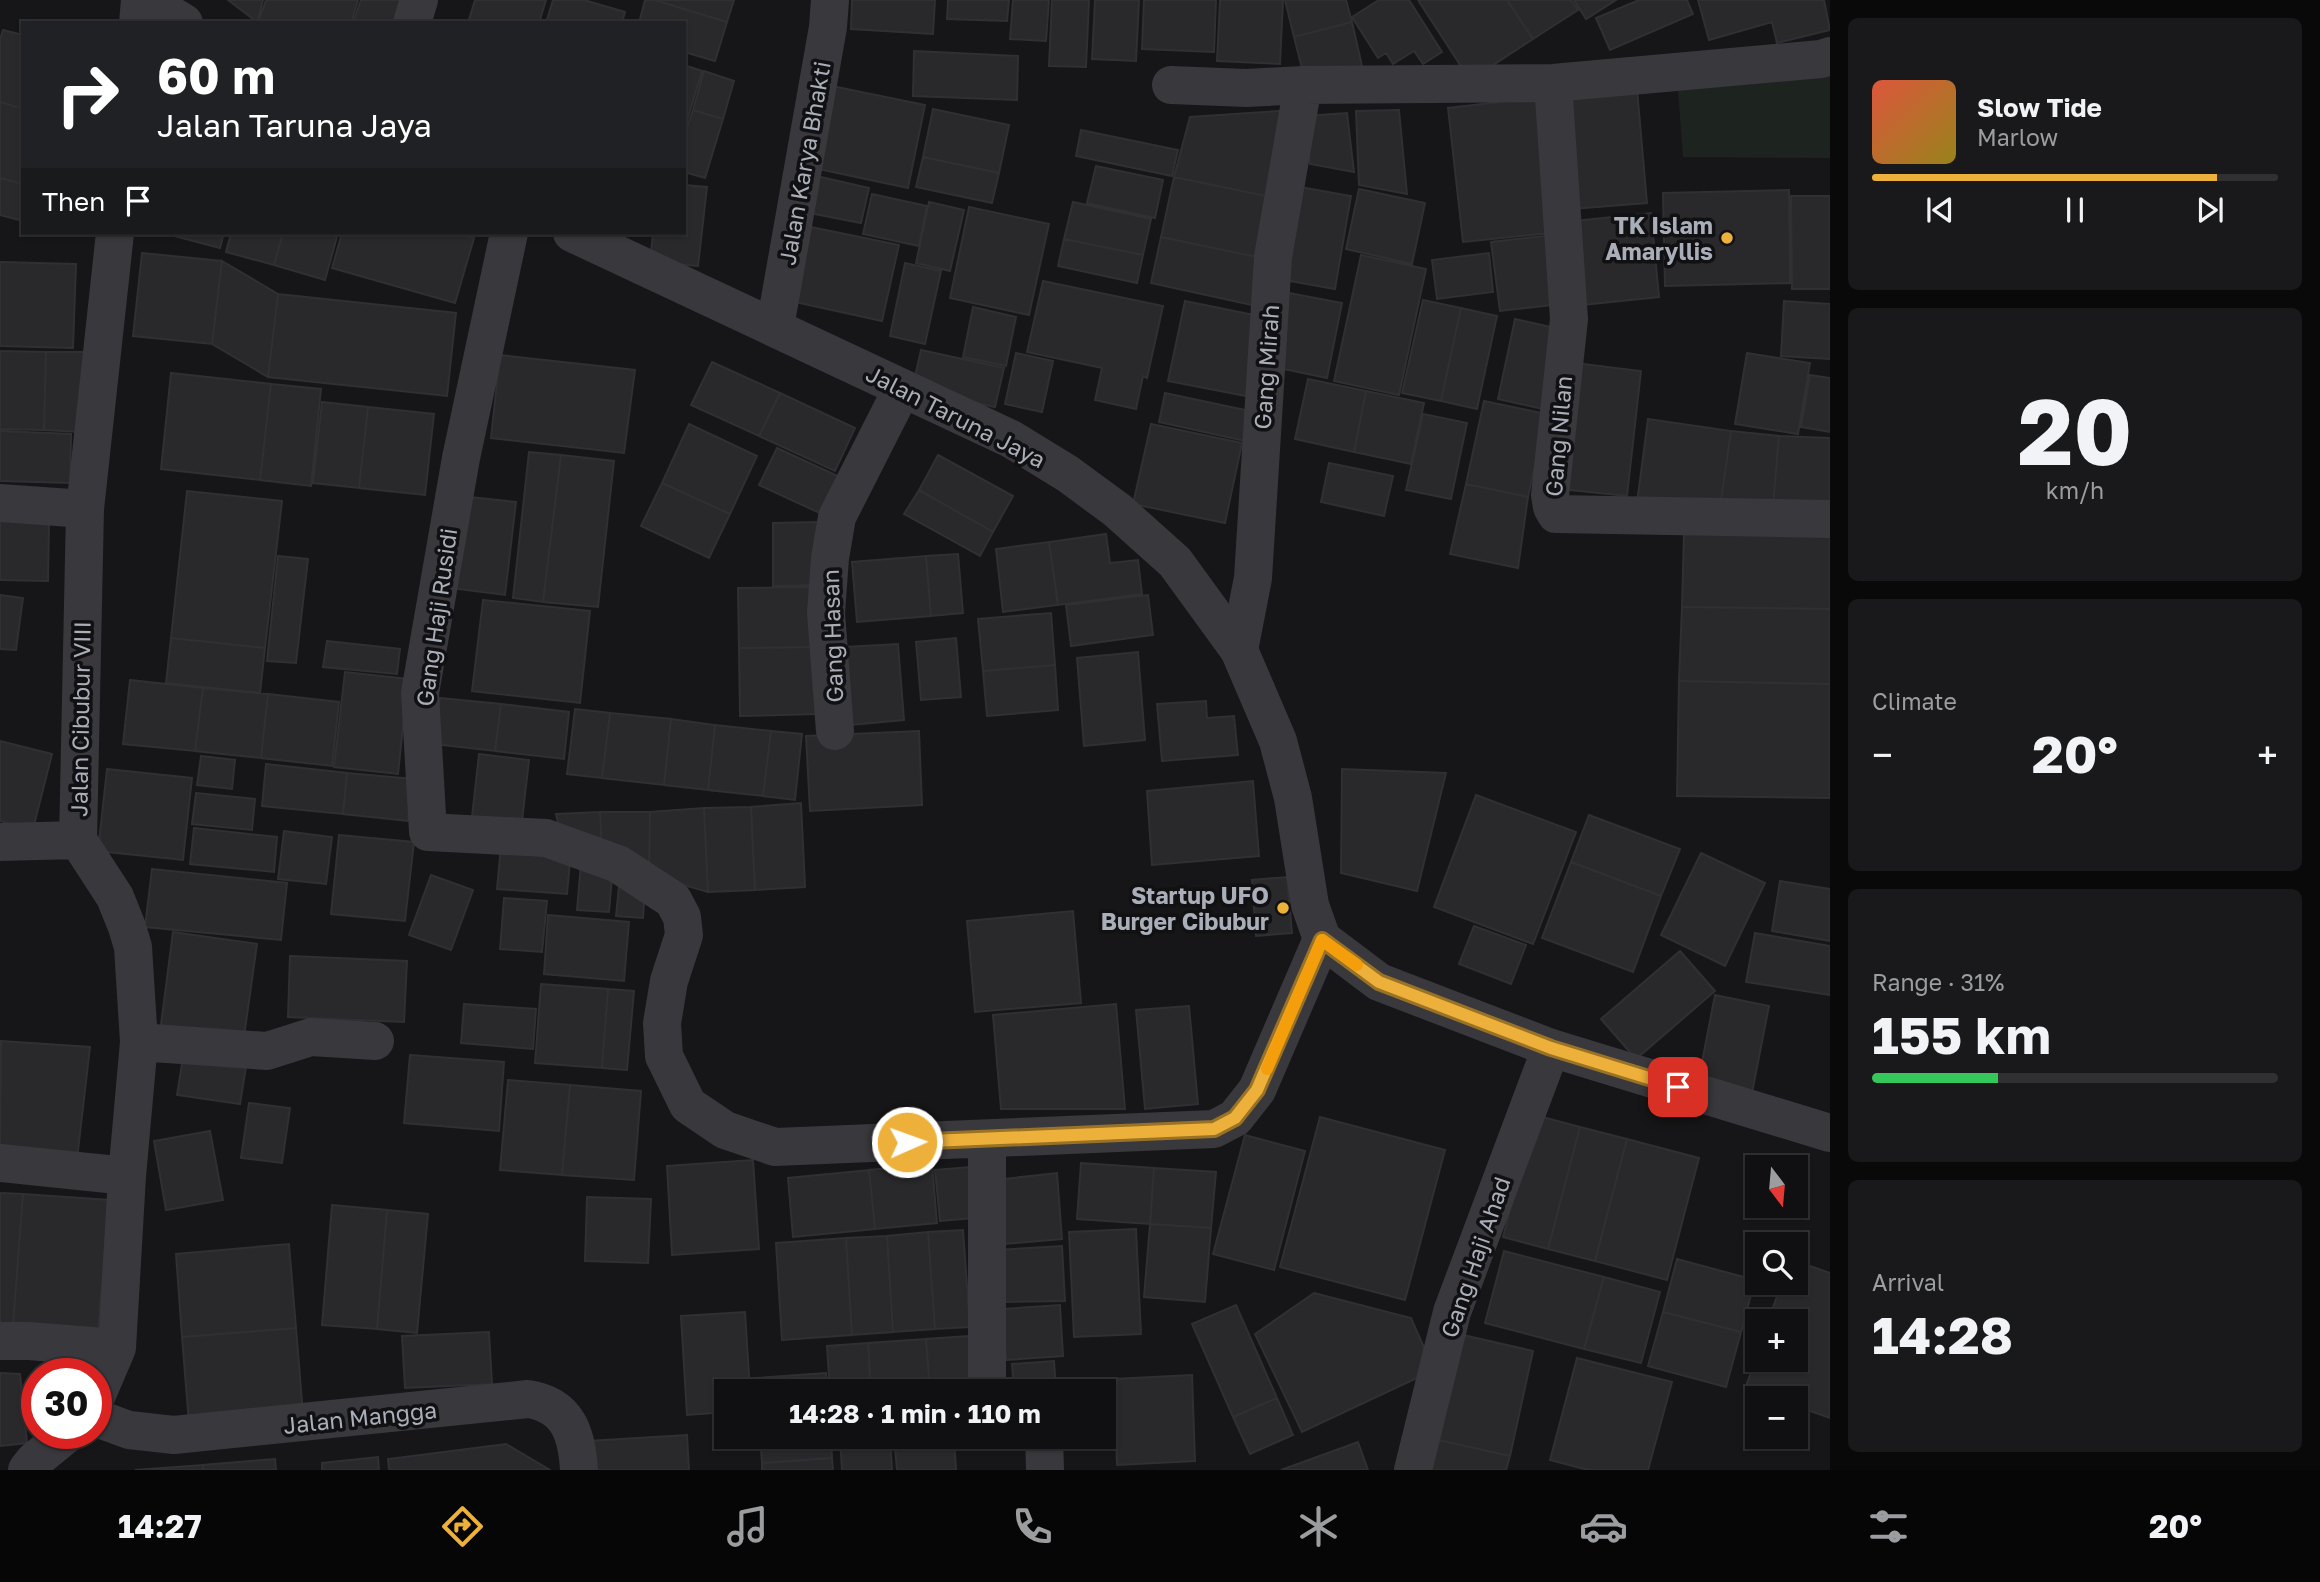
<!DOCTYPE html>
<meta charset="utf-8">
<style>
body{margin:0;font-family:"Golos Text",sans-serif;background:#19191b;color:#f1f3f6;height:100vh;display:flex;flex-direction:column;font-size:26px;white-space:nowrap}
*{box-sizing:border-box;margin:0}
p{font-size:23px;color:#9c9d9f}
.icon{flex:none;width:38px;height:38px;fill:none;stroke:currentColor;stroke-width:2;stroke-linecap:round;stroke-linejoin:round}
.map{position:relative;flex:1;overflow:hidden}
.side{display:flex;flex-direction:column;gap:18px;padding:18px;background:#09090a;width:490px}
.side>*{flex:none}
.top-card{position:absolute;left:21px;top:21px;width:665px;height:214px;border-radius:0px;box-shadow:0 2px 5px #0004,0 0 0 2px #303032;background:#202124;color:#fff;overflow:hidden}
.needle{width:46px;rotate:164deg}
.tools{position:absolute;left:1745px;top:1155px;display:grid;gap:14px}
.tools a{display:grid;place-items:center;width:63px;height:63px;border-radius:0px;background:#101012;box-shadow:0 2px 5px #0004,0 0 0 2px #303032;font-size:35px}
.speed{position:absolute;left:21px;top:1358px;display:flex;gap:14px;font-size:35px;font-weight:700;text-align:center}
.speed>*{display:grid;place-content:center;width:91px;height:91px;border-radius:50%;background:#101012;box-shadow:0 2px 5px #0004,0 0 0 2px #303032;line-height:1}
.speed .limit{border:10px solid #d22;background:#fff;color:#111}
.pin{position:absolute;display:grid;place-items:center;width:60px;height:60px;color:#fff;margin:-30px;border-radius:14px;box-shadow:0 4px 10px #0006}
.me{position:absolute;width:77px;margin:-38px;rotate:88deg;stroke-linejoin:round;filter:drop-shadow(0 0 5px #0008)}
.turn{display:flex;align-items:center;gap:24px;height:147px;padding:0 21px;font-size:32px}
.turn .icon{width:91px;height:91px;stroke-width:2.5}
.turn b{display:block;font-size:49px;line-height:60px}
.then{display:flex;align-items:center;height:66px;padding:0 21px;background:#0003;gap:14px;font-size:26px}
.big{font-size:52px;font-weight:700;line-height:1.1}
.side .card{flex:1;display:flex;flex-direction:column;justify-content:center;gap:10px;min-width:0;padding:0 24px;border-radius:10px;background:#19191b}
.side .dial{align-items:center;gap:0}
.dial b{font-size:91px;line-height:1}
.song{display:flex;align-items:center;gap:21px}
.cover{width:84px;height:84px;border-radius:10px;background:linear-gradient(135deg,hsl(10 70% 55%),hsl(50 70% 35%))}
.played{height:7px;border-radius:4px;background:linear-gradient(90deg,#ecb03b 85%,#303032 85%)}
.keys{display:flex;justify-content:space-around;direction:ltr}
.heat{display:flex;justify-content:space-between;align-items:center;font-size:38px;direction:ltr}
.charge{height:10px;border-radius:5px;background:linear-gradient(90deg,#34c759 31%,#303032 0)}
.trip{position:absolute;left:714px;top:1379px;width:402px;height:70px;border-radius:0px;background:#101012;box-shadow:0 2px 5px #0004,0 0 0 2px #303032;font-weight:700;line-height:70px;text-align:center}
.menu{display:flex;height:112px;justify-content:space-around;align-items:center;background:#060607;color:#9c9d9f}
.menu .icon{width:49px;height:49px}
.menu .on{color:#ecb03b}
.menu b{font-size:32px;color:#f1f3f6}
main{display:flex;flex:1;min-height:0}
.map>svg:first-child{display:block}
.green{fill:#1d231e}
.building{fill:#29292c;stroke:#303034;stroke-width:2}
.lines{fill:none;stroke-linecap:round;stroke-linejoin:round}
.minor{stroke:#38383d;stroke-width:38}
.tertiary{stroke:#38383d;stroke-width:38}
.route-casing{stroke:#997226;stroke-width:18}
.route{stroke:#ecb03b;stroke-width:12}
.slow{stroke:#f59e0b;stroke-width:12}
.poi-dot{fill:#ecb03b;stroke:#111113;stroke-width:2.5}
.labels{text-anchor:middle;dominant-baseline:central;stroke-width:7;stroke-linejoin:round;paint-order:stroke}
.street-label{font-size:23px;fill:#a9aeb8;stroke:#111113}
.poi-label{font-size:23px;font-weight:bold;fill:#a9aeb8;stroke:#111113;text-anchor:end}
</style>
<main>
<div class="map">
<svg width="1830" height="1470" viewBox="0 0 1830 1470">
<rect width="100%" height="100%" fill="#161618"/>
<path class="green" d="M1830,69V158L1683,157L1677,77Z"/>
<path class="building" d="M228,0H263L257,22Z
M266,0H358L351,23H258Z
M361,0H406L398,23H353Z
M475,0H546L539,23H468Z
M553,0H584L625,12L622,23H546Z
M645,0H654L727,22L715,61L684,52V23H639Z
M654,0H734L727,22Z
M852,0H935L933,34L851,29Z
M948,0H1009L1007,21L947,19Z
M1013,0H1049L1046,41L1010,39Z
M1052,0H1089L1086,67L1049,66Z
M1095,0H1139L1136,61L1092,59Z
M1144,0H1216L1214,52L1142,49Z
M1220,0H1283L1280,64L1217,61Z
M1285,0H1346L1352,22L1294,37Z
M1379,0H1409L1442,52L1423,64L1414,51L1393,64L1386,53L1378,58L1352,17Z
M1418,0H1507L1533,39L1470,80Z
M1507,0H1571L1578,10L1533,39Z
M1574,0H1616L1586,19Z
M1639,0H1687L1693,14L1610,50L1596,18Z
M1698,0H1824L1830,30L1777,43L1772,22L1709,40Z
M1352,22L1362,66L1305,80L1294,37Z
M3,30L23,35V109L0,102V40Z
M914,51L1018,56L1017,100L913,96Z
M684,65L702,71L684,131Z
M704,71L734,81L723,119L693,110Z
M827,85L925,105L908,188L809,167Z
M1637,89L1647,203L1572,209L1561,95Z
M1543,97L1550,233L1463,242L1448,108Z
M0,102L23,109V184L0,178Z
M933,109L1009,125L999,173L923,157Z
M693,110L723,119L705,178L684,172V137Z
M1294,110L1276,198L1174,177L1190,117Z
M1399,110L1407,194L1359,185L1356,111Z
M1347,113L1354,172L1310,164L1305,116Z
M1081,130L1178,150L1172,176L1076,156Z
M923,157L999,173L992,203L916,187Z
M1096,166L1163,180L1155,218L1087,203Z
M812,175L869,188L861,223L804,212Z
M1174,177L1276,198L1262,258L1161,237Z
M0,178L23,184V221L0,215Z
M684,185L707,187L698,266L650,262L653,233H684Z
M1300,187L1351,196L1335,289L1284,280Z
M1359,189L1425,203L1412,264L1346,249Z
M1789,190L1790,283L1665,286L1663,193Z
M872,194L927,206L919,246L863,234Z
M1791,196H1830V289H1792Z
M929,202L964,210L950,271L916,263Z
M1073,202L1151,219L1143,255L1064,239Z
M969,207L1049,224L1029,315L950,298Z
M1651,213L1659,297L1573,306L1565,222Z
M811,227L899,245L882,321L795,302Z
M163,233H224L220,248Z
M231,233H283L274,265L226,252Z
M283,233H338L325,280L274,265Z
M342,233H456L474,238L455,303L332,268Z
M1553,235L1561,304L1500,311L1491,242Z
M1161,237L1262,258L1252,305L1151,283Z
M1064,239L1143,255L1137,283L1058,266Z
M142,253L222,261L212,344L133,336Z
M1489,253L1493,292L1437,299L1432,260Z
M1361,255L1426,269L1399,395L1334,381Z
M222,261L278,294L268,377L212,344Z
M0,262L76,264L73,348L0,346Z
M905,263L941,271L925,344L890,336Z
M1043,281L1163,306L1147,378L1143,376L1136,409L1095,400L1102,368L1027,352Z
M1289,293L1342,303L1327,378L1274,367Z
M278,294L456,313L447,396L268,377Z
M1423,300L1461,308L1441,401L1402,393Z
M1185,301L1264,317L1246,396L1168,381Z
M1784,301L1830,304V359L1781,356Z
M973,307L1016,317L1006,366L963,357Z
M1461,308L1497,316L1477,409L1441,401Z
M1515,319L1560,329L1543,409L1498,399Z
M921,350L1004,368L995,407L912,390Z
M0,351L46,352L44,430L0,429Z
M46,352H84L81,432L44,430Z
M1016,353L1053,361L1042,412L1005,404Z
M1747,353L1810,363L1798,434L1735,424Z
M500,355L635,370L624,453L491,438Z
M712,362L780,393L759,436L691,405Z
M1575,363L1641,371L1627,496L1561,489Z
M171,373L271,384L260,480L161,469Z
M1810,375L1830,378V432L1801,427Z
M1308,379L1366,391L1354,452L1295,439Z
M271,384L321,389L311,486L260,480Z
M1366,391L1424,403L1411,464L1354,452Z
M780,393L855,428L835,471L759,436Z
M1165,393L1250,411L1245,441L1159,422Z
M1484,401L1546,414L1528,497L1466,484Z
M322,402L368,407L359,488L313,483Z
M368,407L434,414L425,495L359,488Z
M1423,414L1467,423L1451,499L1406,490Z
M1648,419L1731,431L1719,514L1637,503Z
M689,424L757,456L730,514L662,483Z
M1151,424L1242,443L1225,523L1133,504Z
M0,431L71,434L70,483L0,481Z
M1731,431L1779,436L1772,517L1719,514Z
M1779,436L1830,438V518L1772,517Z
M777,448L842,478L824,515L759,485Z
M529,452L561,455L543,602L513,598Z
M561,455L614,461L598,607L543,602Z
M938,455L1013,496L993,532L919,490Z
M1329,463L1393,476L1384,516L1321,502Z
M662,483L730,514L709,558L641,526Z
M1466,484L1528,497L1518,568L1450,554Z
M919,490L993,532L980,556L904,514Z
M187,491L282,501L265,648L171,638Z
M460,496L516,502L505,595L450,588Z
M0,521L49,522L48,581L0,580Z
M818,522L819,585L773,586V523Z
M1684,532L1830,535V609L1682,607Z
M1106,534L1110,563L1138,560L1142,594L1058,605L1049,542Z
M1049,542L1058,605L1003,612L996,549Z
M958,554L963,613L931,616L926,556Z
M278,556L308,559L296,663L267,661Z
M926,556L931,616L857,622L852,562Z
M816,587L817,647L739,648L738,588Z
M0,595L23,598L16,650L0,649Z
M1148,595L1153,635L1071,646L1066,605Z
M483,600L590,611L580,703L472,691Z
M1682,607L1830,609V684L1679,681Z
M1051,613L1055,665L983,671L978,619Z
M171,638L265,648L260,693L166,683Z
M956,638L961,697L921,700L916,642Z
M327,641L400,649L397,674L323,667Z
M898,644L904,720L851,725L845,647Z
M817,647L818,714L740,716L739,648Z
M1138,652L1145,740L1084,746L1077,658Z
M1055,665L1058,710L987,716L983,671Z
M345,672L408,679L398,774L334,767Z
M130,680L203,688L195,751L123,744Z
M1679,681L1830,684V798L1677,796Z
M203,688L268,694L261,758L195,751Z
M268,694L339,702L332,766L261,758Z
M440,698L501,704L495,751L434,744Z
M1206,701L1207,718L1234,716L1238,755L1162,761L1157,704Z
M501,704L569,712L564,759L495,751Z
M575,709L610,713L602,778L567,774Z
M610,713L671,719L664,785L602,778Z
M671,719L715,725L708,790L664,785Z
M715,725L771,731L763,796L708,790Z
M771,731L802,734L795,800L763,796Z
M919,731L922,805L810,811L806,736Z
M0,741L52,754L33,829L0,821Z
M479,754L529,760L521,830L471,826Z
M201,756L235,760L232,789L197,785Z
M266,764L347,773L343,814L262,806Z
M107,769L192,778L183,860L98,851Z
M1342,769L1446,773L1417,891L1341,873Z
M347,773L413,779L408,821L343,814Z
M1253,781L1259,856L1152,865L1147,791Z
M196,793L255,799L252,830L192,824Z
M1476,795L1576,832L1533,944L1434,907Z
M801,803L805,887L755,890L751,807Z
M751,807L755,890L708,892L704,808Z
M704,808L708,892L649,875L650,812Z
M600,812L602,853L561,836L556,814Z
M600,812H650L649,875L602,853Z
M1589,815L1680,849L1661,896L1571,862Z
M194,828L277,837L274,872L190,864Z
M284,831L332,837L326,884L278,879Z
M339,835L414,842L405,921L331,914Z
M501,846L571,851L567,894L497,889Z
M1701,853L1765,883L1725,966L1661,935Z
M1571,862L1661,896L1633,972L1542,938Z
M581,863L613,865L609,912L577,910Z
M152,869L287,883L281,940L145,927Z
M431,875L473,890L451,950L409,935Z
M1287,877L1292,933L1256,936L1252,880Z
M1780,881L1830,889V941L1772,931Z
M619,886L645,887L643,918L616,916Z
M504,898L547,901L542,952L500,949Z
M1073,911L1081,1003L975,1012L967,921Z
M548,915L629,922L624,981L544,974Z
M1474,926L1526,945L1511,984L1459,964Z
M173,932L257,944L243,1044L160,1032Z
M1755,933L1830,946V995L1746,982Z
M1680,951L1715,991L1636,1059L1601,1019Z
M290,956L407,961L404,1022L288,1017Z
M541,984L608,989L602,1068L535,1063Z
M608,989L634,991L627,1070L602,1068Z
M1715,995L1769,1006L1751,1098L1697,1088Z
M464,1004L536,1009L533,1049L461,1043Z
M1116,1004L1125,1109H1001L993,1015Z
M1189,1006L1198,1104L1145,1109L1136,1010Z
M1,1041L90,1047L77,1159L0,1154Z
M184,1051L247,1060L240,1104L177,1095Z
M410,1055L504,1062L499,1131L404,1123Z
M508,1080L570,1085L562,1175L500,1170Z
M570,1085L641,1091L634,1180L562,1175Z
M249,1103L290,1108L282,1163L241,1158Z
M1535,1115L1580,1127L1548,1249L1503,1237Z
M1320,1117L1445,1150L1405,1300L1280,1267Z
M1580,1127L1627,1139L1595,1261L1548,1249Z
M210,1131L223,1200L166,1210L154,1141Z
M1245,1135L1305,1151L1274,1270L1213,1254Z
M1627,1139L1699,1158L1667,1280L1595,1261Z
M753,1160L759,1249L672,1255L667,1166Z
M1081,1163L1154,1168L1150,1224L1077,1219Z
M932,1164L937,1223L875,1229L869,1170Z
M970,1167L974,1218L940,1221L935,1170Z
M1154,1168L1216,1172L1211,1228L1150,1224Z
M869,1170L875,1229L793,1237L788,1178Z
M1057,1173L1062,1239L993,1245L995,1180Z
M0,1193L23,1194L13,1325L0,1324Z
M23,1194L109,1200L98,1332L13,1325Z
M587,1197L651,1199L648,1263L585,1261Z
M332,1205L387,1210L377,1329L322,1325Z
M387,1210L428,1214L417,1333L377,1329Z
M1150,1224L1211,1228L1205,1302L1144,1297Z
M1136,1229L1141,1334L1074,1337L1069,1232Z
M963,1230L970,1327L935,1329L928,1232Z
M928,1232L935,1329L893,1332L887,1236Z
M887,1236L893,1332L852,1335L846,1238Z
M846,1238L852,1335L782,1340L776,1243Z
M289,1244L296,1328L182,1337L176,1254Z
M1062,1246L1065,1301L995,1302V1250Z
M1504,1251L1604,1277L1584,1349L1485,1323Z
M1677,1259L1755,1280L1741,1332L1663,1312Z
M1796,1261L1830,1273V1418L1796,1406V1398H1773L1745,1389L1757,1355V1360H1796V1321H1768L1782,1283H1796Z
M1604,1277L1660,1292L1641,1363L1584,1349Z
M1314,1293L1411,1318L1434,1370L1302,1432L1255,1334Z
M1060,1305L1063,1356L1006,1360L1003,1309Z
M1236,1305L1277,1398L1233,1417L1192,1324Z
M745,1312L750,1391H726V1412L687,1415L681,1316Z
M1663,1312L1741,1332L1726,1387L1648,1366Z
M296,1328L303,1414L189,1423L182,1337Z
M489,1332L492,1384L405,1388L402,1336Z
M1459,1334L1533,1351L1510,1456L1434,1439Z
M969,1336L973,1391H930L926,1339Z
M926,1339L930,1391H871L868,1343Z
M868,1343L871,1391H830L827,1346Z
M1577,1358L1672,1382L1648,1470H1588L1550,1460Z
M1054,1361L1056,1391H1014L1012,1364Z
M0,1373L20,1374L27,1443L0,1446Z
M826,1373L827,1391H757L756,1378Z
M1192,1375L1195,1461L1117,1465L1114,1379Z
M1109,1380L1113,1438L1073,1440V1437H1104V1391H1070V1382Z
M1277,1398L1293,1435L1250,1454L1233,1417Z
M687,1435L689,1470H589L588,1441Z
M760,1437H831L832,1458L762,1463Z
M840,1437H890L892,1470H842Z
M894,1437H954L956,1470H897Z
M1434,1439L1510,1456L1506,1470H1427Z
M1358,1442L1368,1470H1281Z
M506,1444L550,1470H389L388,1459Z
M378,1457L379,1470H322V1463Z
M832,1458L833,1470H762V1463Z
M275,1459L276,1470H203V1465Z
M203,1465V1470H135Z"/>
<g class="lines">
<path class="minor" d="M138,23L140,0
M412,23L419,0
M1553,83L1569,319L1550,495L1552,507L1556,514L1830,519
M1171,85L1246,88L1303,85L1553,83L1821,59L1830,56
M509,233L461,458L420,693L428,832L546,838L618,864L673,900L682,917L684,935L669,981L662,1023L664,1056L688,1105L725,1130L775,1147L1214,1129L1235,1118L1257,1090L1322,939
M775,327L828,27L830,0
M0,503L85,509
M1239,650L1253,578L1273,257L1303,85
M835,731L826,613L830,558L837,517L902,389
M0,842L78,840
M139,1042L267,1051L311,1037L375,1041
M987,1139V1391
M0,1163L127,1176
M0,1341H29L117,1348
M96,1397L117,1348L127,1176L139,1042L133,947L127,927L115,897L78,840L85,509L115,233
M96,1418L129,1430L174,1435L528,1399C568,1405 577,1434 579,1470
M1044,1437L1045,1470
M27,1470L34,1461L68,1433
M1413,1470L1452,1312L1551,1048"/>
<path class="tertiary" d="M147,0L184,23
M572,233L1011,439L1068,474L1117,510L1175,562L1239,650L1278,741L1293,798L1310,905L1322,939L1379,982L1551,1048L1830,1133"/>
</g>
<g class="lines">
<g class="route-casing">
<path id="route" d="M907,1142L1214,1129L1235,1118L1257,1090L1322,940L1379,982L1551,1048L1678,1087"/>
</g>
<use href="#route" class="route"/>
<path class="slow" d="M1267,1069L1322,940L1357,965"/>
</g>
<g class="poi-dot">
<circle cx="1727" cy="238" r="7"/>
<circle cx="1283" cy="908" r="7"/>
</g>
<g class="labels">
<g class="street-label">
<text transform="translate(804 163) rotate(-80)">Jalan Karya Bhakti</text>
<text transform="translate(1266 367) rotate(-86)">Gang Mirah</text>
<text transform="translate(956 416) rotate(27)">Jalan Taruna Jaya</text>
<text transform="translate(1558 436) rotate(-85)">Gang Nilan</text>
<text transform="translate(436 617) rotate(-82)">Gang Haji Rusidi</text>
<text transform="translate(832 636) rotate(-92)">Gang Hasan</text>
<text transform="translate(80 719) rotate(-89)">Jalan Cibubur VIII</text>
<text transform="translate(1475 1257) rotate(-71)">Gang Haji Ahad</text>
<text transform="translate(360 1417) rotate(-6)">Jalan Mangga</text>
</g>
<g class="poi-label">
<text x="1713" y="225">TK Islam<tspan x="1713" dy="26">Amaryllis</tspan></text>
<text x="1269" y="895">Startup UFO<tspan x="1269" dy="26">Burger Cibubur</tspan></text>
</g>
</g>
</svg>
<div class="tools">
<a><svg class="needle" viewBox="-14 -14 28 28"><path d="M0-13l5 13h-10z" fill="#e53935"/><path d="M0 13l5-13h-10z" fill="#9c9d9f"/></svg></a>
<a><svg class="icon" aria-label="search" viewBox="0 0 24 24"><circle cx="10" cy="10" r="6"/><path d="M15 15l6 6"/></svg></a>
<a>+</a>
<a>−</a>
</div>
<div class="speed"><div class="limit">30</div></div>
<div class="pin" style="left:1678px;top:1087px;background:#d93025"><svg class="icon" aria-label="arrive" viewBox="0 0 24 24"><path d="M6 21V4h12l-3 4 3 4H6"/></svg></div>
<svg class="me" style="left:907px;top:1142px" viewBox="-20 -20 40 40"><circle r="17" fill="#ecb03b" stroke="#fff" stroke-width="3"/><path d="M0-11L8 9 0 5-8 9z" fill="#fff"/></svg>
<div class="trip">14:28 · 1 min · 110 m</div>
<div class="top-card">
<div class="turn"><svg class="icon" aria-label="right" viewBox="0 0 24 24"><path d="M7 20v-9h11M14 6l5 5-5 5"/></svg><div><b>60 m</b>Jalan Taruna Jaya</div></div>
<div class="then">Then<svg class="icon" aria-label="arrive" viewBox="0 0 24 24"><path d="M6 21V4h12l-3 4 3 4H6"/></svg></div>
</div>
</div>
<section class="side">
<div class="card">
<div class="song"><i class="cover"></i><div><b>Slow Tide</b><p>Marlow</p></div></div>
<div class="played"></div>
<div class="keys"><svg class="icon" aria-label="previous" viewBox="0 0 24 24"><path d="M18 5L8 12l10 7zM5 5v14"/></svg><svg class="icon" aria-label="pause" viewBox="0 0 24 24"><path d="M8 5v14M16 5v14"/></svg><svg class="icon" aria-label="next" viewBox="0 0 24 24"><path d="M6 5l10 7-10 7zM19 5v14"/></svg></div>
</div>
<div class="card dial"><b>20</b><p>km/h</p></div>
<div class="card"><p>Climate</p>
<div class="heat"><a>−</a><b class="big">20°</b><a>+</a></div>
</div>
<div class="card"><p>Range · 31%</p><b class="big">155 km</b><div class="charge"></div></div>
<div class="card"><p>Arrival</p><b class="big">14:28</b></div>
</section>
</main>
<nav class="menu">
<b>14:27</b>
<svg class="icon on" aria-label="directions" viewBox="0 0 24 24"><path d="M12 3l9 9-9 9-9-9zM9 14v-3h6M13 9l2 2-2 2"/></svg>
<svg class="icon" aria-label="music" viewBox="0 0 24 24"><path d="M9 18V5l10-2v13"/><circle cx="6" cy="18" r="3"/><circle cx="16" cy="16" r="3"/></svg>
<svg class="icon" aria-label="phone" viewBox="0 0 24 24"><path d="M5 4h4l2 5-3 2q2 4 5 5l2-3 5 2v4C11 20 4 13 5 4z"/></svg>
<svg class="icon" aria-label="climate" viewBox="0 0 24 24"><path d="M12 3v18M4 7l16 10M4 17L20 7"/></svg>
<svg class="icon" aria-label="car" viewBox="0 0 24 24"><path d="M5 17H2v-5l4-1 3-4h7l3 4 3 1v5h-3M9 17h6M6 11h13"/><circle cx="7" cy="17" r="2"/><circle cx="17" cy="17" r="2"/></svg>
<svg class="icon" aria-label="filters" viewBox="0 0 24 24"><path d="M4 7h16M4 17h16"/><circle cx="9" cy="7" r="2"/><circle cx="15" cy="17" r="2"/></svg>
<b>20°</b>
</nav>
